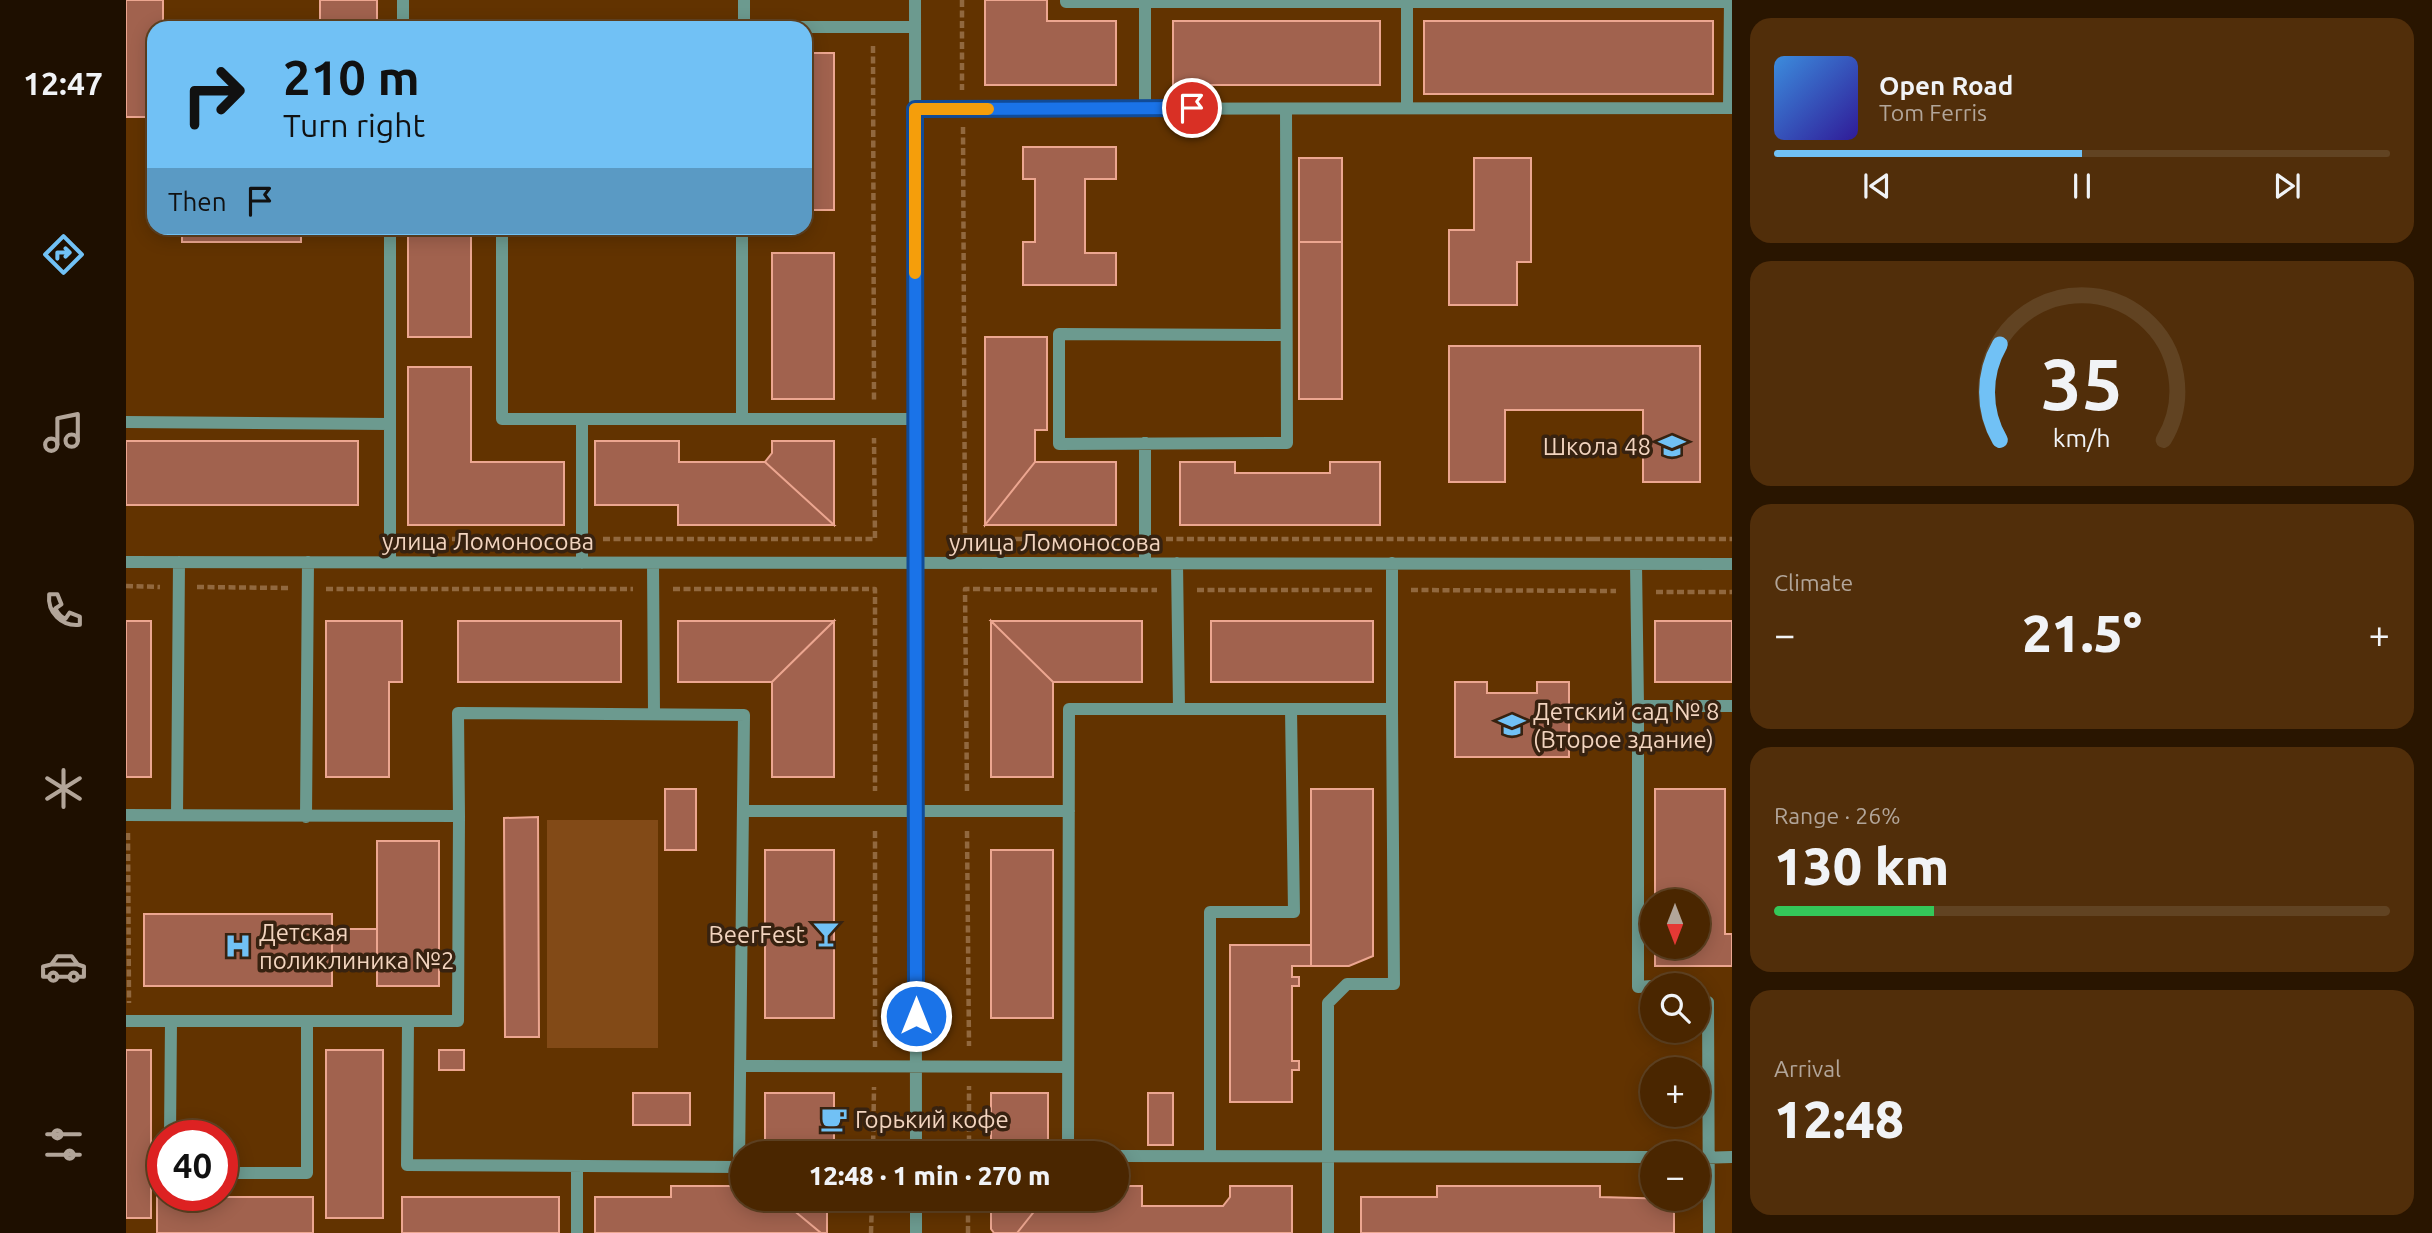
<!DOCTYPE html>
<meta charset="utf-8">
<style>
body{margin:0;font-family:Ubuntu,sans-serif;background:#512e0a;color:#f1f3f6;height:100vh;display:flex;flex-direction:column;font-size:26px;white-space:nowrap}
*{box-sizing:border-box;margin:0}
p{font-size:23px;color:#b2a599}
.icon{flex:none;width:38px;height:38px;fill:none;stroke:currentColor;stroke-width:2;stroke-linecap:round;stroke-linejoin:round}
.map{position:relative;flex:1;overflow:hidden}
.side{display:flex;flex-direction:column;gap:18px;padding:18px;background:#291500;width:700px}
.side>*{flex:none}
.hud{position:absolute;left:21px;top:21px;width:665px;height:214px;border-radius:21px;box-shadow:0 4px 18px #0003,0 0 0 2px #614322;background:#71c1f5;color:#111;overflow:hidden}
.needle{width:46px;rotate:180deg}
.tools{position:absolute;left:1514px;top:889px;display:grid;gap:14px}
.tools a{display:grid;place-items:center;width:70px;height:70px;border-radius:50%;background:#4a2600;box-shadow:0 4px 18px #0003,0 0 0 2px #614322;font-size:35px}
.speed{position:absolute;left:21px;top:1120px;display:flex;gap:14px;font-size:35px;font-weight:700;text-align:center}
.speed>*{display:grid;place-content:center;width:91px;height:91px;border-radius:50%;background:#4a2600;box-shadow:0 4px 18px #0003,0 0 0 2px #614322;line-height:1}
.speed .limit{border:10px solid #d22;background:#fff;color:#111}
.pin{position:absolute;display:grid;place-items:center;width:60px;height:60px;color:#fff;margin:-30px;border:4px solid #fff;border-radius:50%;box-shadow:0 2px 7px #0007}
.me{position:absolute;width:77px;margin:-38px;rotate:0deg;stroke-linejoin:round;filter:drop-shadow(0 0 5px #0008)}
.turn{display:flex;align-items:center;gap:24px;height:147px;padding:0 21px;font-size:32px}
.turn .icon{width:91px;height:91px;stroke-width:2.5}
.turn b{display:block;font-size:49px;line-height:60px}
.then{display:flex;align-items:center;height:66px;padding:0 21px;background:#0003;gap:14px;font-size:26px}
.big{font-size:52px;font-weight:800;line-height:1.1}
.side .card{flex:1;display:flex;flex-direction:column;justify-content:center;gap:10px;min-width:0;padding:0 24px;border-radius:21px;background:#512e0a}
.side .dial{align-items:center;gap:0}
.dial svg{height:182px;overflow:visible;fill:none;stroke:#614322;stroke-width:7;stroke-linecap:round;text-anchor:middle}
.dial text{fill:#f1f3f6;stroke:none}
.song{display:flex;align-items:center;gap:21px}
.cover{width:84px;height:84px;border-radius:10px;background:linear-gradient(135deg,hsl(210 70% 55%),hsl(250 70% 35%))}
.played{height:7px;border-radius:4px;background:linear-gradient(90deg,#71c1f5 50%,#614322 50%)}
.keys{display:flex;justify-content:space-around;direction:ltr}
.heat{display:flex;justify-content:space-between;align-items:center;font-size:38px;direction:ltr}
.charge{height:10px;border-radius:5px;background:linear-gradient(90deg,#34c759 26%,#614322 0)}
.trip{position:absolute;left:604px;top:1141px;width:399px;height:70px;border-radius:35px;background:#4a2600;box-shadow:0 4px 18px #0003,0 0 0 2px #614322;font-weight:800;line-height:70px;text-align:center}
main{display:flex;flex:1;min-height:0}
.tabs{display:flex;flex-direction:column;width:126px;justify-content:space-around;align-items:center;background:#1e0f00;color:#b2a599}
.tabs .icon{width:49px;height:49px}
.tabs .current{color:#71c1f5}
.tabs b{font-size:32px;color:#f1f3f6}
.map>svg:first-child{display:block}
.green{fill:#824a17}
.building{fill:#a1624e;stroke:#eca690;stroke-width:2}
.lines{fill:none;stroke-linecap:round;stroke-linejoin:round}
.path{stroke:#91683e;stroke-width:4.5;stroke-dasharray:7 3.5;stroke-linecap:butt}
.minor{stroke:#6c9a8f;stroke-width:12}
.route-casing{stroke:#114b97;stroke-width:18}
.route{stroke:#1a73e8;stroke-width:12}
.slow{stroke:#f59e0b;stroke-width:12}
.labels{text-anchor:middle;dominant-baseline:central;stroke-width:7;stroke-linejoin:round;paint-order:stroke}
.poi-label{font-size:24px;fill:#f2d4bf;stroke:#372210;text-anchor:start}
.street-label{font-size:24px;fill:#f2d4bf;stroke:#372210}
</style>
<main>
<nav class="tabs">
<b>12:47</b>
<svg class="icon current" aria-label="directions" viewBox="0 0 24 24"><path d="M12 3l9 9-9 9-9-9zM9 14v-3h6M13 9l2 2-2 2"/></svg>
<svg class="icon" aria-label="music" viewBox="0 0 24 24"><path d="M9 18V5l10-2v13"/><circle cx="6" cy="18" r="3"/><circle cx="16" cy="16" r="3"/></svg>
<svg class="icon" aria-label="phone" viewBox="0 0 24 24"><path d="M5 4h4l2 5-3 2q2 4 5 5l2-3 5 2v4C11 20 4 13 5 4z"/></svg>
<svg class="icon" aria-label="climate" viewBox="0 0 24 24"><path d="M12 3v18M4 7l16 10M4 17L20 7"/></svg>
<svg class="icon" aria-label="car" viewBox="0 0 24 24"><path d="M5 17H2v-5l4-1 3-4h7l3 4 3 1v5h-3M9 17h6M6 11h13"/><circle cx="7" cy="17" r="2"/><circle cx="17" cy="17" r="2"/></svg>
<svg class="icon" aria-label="filters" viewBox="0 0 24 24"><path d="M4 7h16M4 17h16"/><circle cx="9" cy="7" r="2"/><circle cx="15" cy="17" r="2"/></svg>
</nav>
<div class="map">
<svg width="1606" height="1233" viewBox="0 0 1606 1233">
<rect width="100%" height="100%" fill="#623300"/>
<path class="green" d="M421,820H532V1048H421Z"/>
<path class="building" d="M0,0H37V28H28V117H0Z
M194,0H251V28H194Z
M859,0H921V21H990V85H859Z
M1047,21H1254V85H1047Z
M1298,21H1587V94H1298Z
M679,53H708V210H679Z
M897,147H990V179H959V253H990V285H897V242H909V179H897Z
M1173,158H1216V242H1173Z
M1348,158H1405V262H1391V305H1323V230H1348Z
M56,228H175V242H56Z
M282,228H345V337H282Z
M1173,242H1216V399H1173Z
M646,253H708V399H646Z
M859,337H921V430H909V462L859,525Z
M1323,346H1574V482H1517V410H1379V482H1323Z
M282,367H345V462H438V525H282Z
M0,441H232V505H0Z
M469,441H553V462H639L708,525H552V505H469Z
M646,441H708V525L639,462L646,453Z
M909,462H990V525H859Z
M1054,462H1109V473H1204V462H1254V525H1054Z
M0,621H25V777H0Z
M200,621H276V682H263V777H200Z
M332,621H495V682H332Z
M552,621H708L646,682H552Z
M708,621V777H646V682Z
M865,621H1016V682H927Z
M865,621L927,682V777H865Z
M1085,621H1247V682H1085Z
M1529,621H1606V682H1529Z
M1329,682H1361V693H1411V682H1443V757H1329Z
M539,789H570V850H539Z
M1185,789H1247V956L1223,966H1185Z
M1529,789H1599V934H1606V966H1529V947H1572V901H1529Z
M412,817L413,1037H379L378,818Z
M251,841H313V986H251Z
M639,850H708V1018H639Z
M865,850H927V1018H865Z
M18,914H206V986H18Z
M206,929H251V964H206Z
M1104,945H1185V966H1166V977H1173V986H1166V1061H1173V1070H1166V1102H1104Z
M0,1050H25V1218H0Z
M200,1050H257V1218H200Z
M313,1050H338V1070H313Z
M507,1093H564V1125H507Z
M639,1093H708V1153H639Z
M865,1093H922V1153H865Z
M1022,1093H1047V1145H1022Z
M545,1186H616V1199H654L695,1233H469V1197H545Z
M990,1186H1016V1206H1097L1104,1197V1186H1166V1233H891L918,1199H990Z
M1311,1186H1474V1197L1548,1199V1233H1235V1197H1311Z
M31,1197H187V1233H31Z
M276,1197H433V1233H276Z
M654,1199H708V1206H701V1233H695Z
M865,1199H918L891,1233H868L865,1229Z"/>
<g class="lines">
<path class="path" d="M836,0V90
M747,46L748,401
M837,127L839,539H999
M284,539H437
M477,539H749L748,438
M1040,539H1467
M1467,539H1606
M0,586L34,587
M71,587L164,588
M200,589H507
M547,589H749V791
M1071,590H1248
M1285,590L1490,591
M1530,592H1606
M841,791L839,589L1031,590
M749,831V1047
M841,831L843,1046
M2,833L3,1003
M747,1153L748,1087
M843,1153V1086
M745,1233L746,1199
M842,1233V1199"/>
<path class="minor" d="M277,0V27H789
M789,0L790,1153
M940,0V2H1606
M1281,0V108
M1019,2V109
M618,28V0
M1603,108L1604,0
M789,109L1606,108
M1160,109L1161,443L933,444V334L1160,335
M264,228V562
M376,228V419H616V228
M456,419V563
M616,419H789
M0,422L264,424
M1019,443V562
M0,562L1606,564
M527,563L528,713
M1051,563L1053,709
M1266,563V709
M1510,564L1512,706H1606
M1512,706V987L1526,986
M617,811H943
M0,815L333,816L332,1021H0
M51,815L53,562
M180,817L182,562
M1572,997L1582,1002L1583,1233
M282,1021L281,1165L613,1167L618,715L332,713L333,816
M614,1066L942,1067
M44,1136L45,1021
M942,1153L943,709H1266L1268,984H1221L1202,1003V1233
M990,1156L1526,1157
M1084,1156V912H1168L1165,709
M1572,1158L1606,1157
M96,1173H181V1021
M790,1199V1233
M451,1233V1166"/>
</g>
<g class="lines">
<g class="route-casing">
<path id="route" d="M790,1016L789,109L1066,108"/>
</g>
<use href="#route" class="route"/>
<path class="slow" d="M789,273V109H862"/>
</g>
<defs>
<g id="school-bare" transform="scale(2.1)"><path d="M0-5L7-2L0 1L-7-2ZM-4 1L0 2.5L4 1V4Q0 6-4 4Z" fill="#71c1f5" stroke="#372210" stroke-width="2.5" paint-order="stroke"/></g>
<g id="bar-bare" transform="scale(2.1)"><path d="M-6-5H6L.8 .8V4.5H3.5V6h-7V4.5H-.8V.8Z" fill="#71c1f5" stroke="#372210" stroke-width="2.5" paint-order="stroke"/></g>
<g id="hospital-bare" transform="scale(2.1)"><path d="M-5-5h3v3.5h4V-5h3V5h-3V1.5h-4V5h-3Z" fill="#71c1f5" stroke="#372210" stroke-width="2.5" paint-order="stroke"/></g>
<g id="cafe-bare" transform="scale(2.1)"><path d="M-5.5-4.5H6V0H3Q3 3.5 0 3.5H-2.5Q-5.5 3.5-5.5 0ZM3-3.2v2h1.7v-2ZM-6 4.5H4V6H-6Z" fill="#71c1f5" stroke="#372210" stroke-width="2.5" paint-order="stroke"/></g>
</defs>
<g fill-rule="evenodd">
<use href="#school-bare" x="1546" y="446"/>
<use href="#school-bare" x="1386" y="725"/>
<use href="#bar-bare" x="700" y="934"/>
<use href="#hospital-bare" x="112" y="946"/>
<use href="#cafe-bare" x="708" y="1119"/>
</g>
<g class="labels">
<g class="poi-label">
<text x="1525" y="446" text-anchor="end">Школа 48</text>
<text x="1407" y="711">Детский сад № 8<tspan x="1407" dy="28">(Второе здание)</tspan></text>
<text x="133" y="932">Детская<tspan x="133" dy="28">поликлиника №2</tspan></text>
<text x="679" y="934" text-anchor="end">BeerFest</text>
<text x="729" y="1119">Горький кофе</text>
</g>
<g class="street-label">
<text x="362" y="541">улица Ломоносова</text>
<text x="929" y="542">улица Ломоносова</text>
</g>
</g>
</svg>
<div class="tools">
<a><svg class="needle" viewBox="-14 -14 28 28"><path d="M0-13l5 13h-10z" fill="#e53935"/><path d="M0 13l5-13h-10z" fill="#b2a599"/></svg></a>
<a><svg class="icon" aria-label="search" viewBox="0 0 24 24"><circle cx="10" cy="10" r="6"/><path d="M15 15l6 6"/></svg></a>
<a>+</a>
<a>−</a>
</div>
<div class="speed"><div class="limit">40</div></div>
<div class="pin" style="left:1066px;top:108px;background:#d93025"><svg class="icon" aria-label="arrive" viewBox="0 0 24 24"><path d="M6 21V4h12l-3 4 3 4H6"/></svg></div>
<svg class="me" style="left:790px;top:1016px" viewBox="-20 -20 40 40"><circle r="17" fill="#1a73e8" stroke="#fff" stroke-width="3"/><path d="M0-11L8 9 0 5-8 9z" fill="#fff"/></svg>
<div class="trip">12:48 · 1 min · 270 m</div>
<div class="hud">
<div class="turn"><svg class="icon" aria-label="right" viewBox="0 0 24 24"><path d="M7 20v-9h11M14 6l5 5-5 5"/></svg><div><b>210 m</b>Turn right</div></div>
<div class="then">Then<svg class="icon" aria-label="arrive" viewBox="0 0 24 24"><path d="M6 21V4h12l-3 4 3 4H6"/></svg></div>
</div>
</div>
<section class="side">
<div class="card">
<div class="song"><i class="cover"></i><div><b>Open Road</b><p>Tom Ferris</p></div></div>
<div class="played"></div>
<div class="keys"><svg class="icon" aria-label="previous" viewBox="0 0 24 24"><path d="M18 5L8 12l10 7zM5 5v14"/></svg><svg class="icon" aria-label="pause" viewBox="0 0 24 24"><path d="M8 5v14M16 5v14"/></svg><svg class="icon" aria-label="next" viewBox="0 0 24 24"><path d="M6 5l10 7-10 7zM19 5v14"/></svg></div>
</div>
<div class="card dial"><svg viewBox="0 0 100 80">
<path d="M14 69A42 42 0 1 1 86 69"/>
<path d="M14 69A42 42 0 0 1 14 27" stroke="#71c1f5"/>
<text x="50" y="56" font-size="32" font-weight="700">35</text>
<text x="50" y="72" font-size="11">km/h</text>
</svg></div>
<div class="card"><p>Climate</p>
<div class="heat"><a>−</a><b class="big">21.5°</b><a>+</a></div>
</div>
<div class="card"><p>Range · 26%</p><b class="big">130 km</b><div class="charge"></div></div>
<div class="card"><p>Arrival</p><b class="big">12:48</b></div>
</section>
</main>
